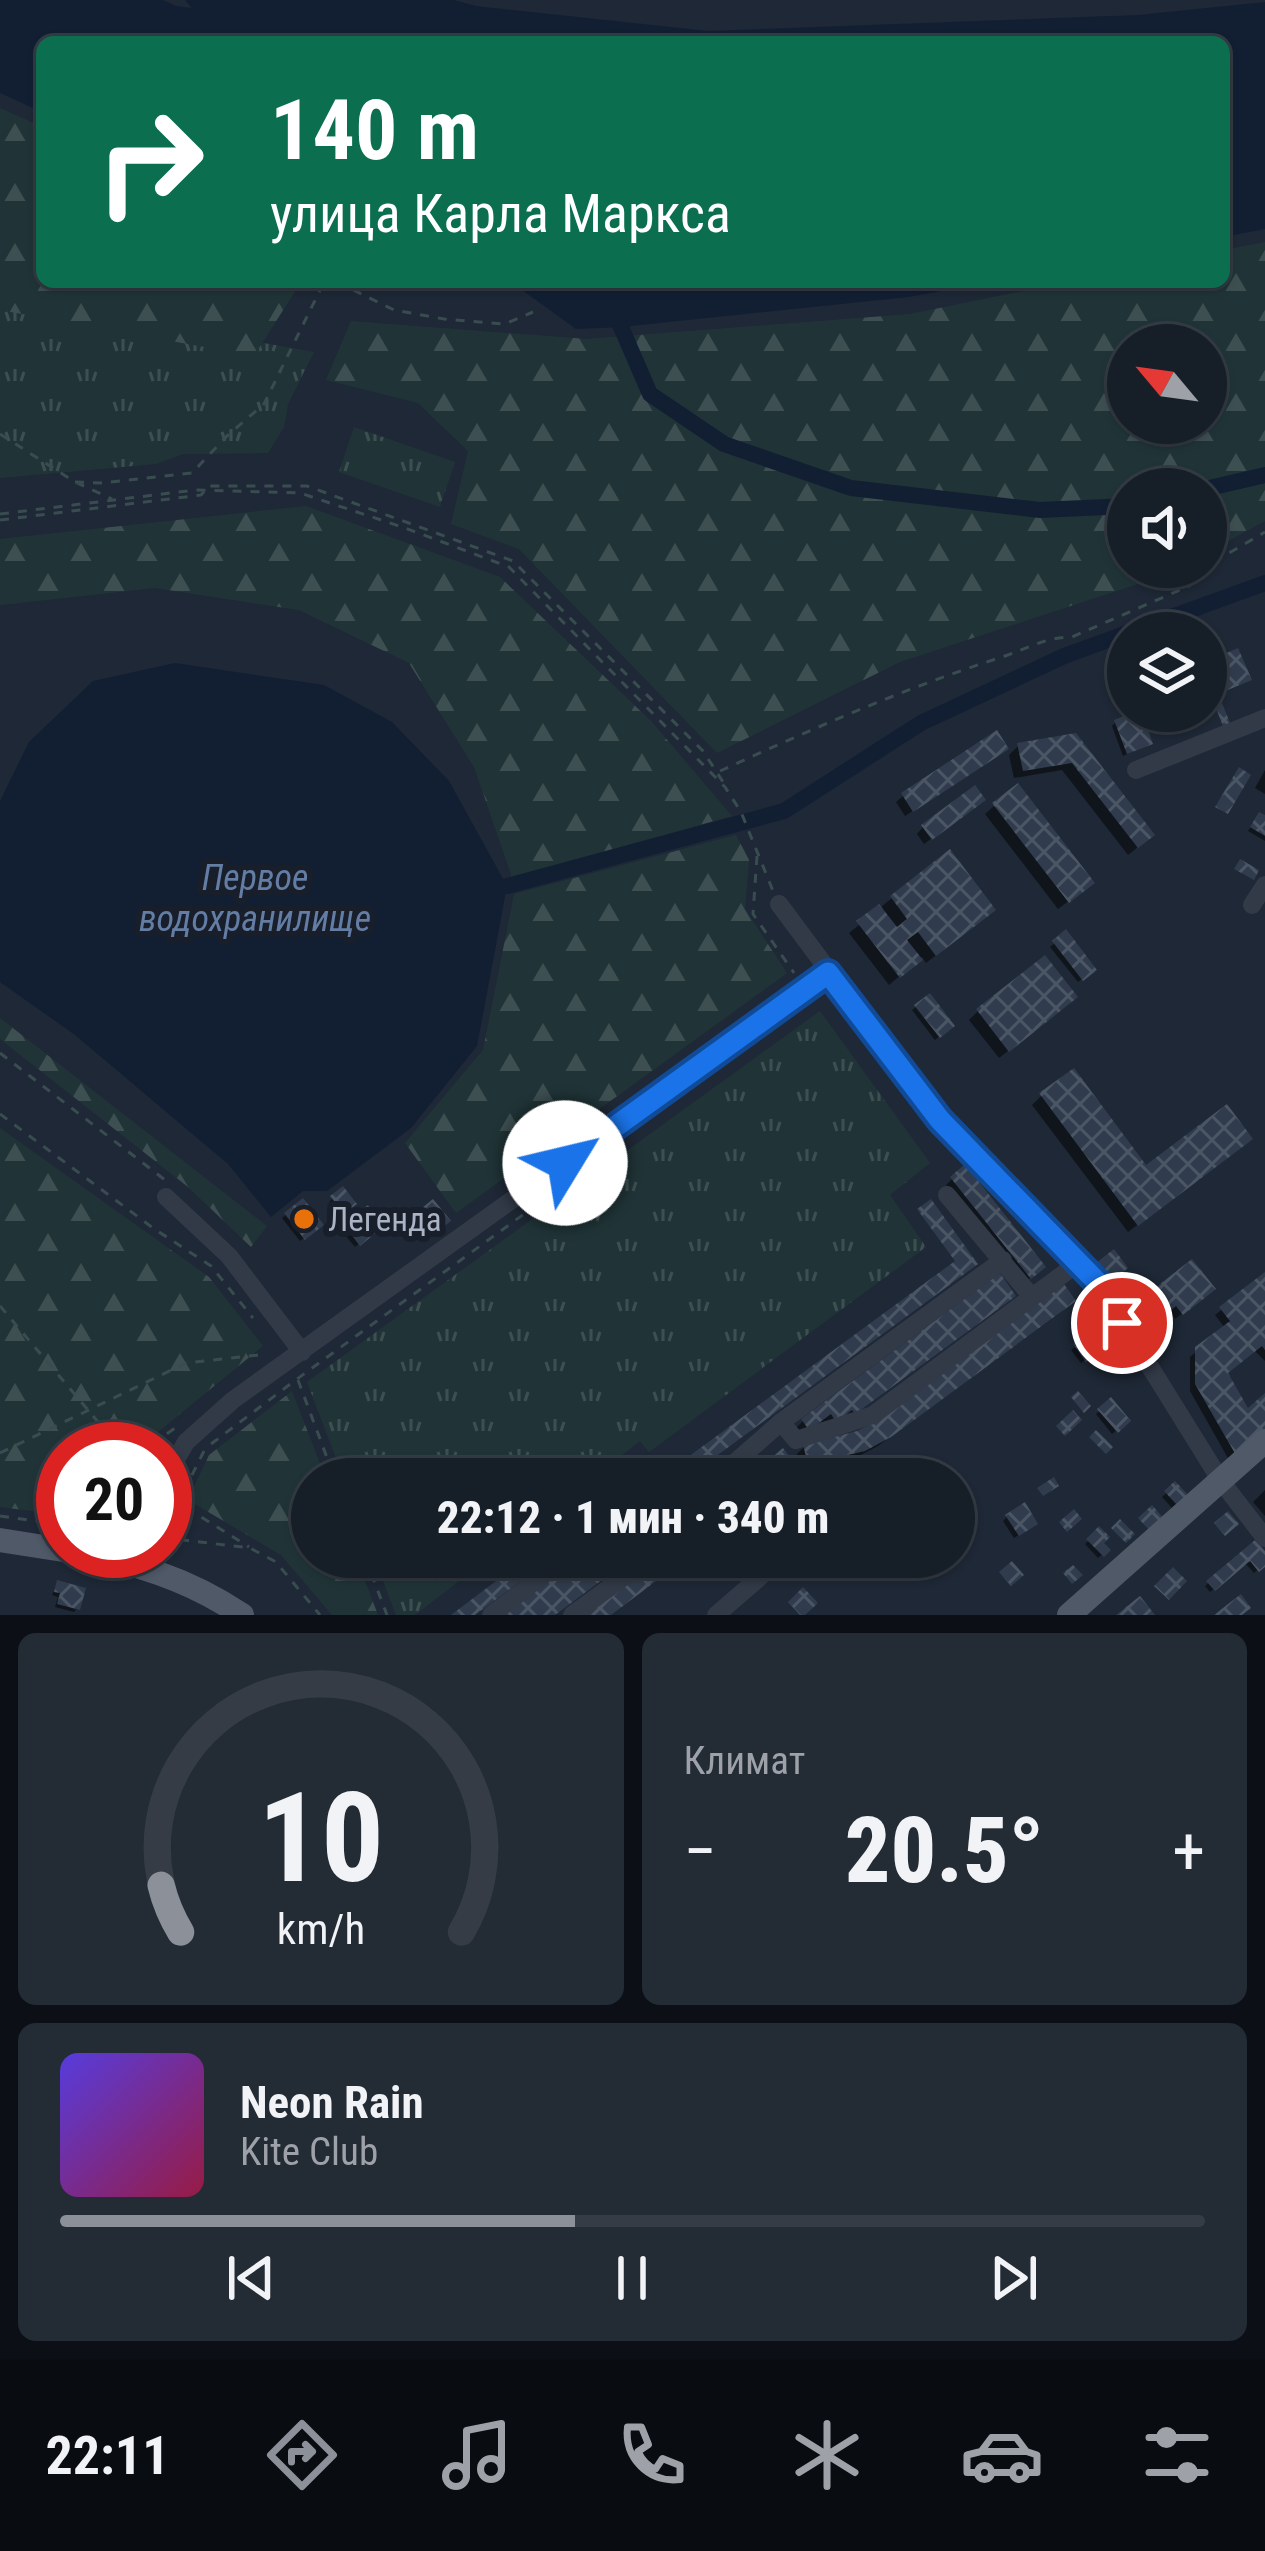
<!DOCTYPE html>
<html lang="ru">
<meta charset="utf-8">
<style>
body{margin:0;font-family:"Roboto Condensed",sans-serif;background:#232b34;color:#f1f3f6;height:100vh;display:flex;flex-direction:column;font-size:45px;white-space:nowrap}
*{box-sizing:border-box;margin:0}
p{font-size:39px;color:#9ea2a8}
.icon{flex:none;width:66px;height:66px;fill:none;stroke:currentColor;stroke-width:2;stroke-linecap:round;stroke-linejoin:round}
.map{position:relative;height:1615px;overflow:hidden}
.sheet{display:flex;flex-direction:column;gap:18px;padding:18px;background:#0c1016;flex:1}
.sheet>*{flex:none}
.hud{position:absolute;left:36px;top:36px;width:1194px;height:252px;border-radius:18px;box-shadow:0 3px 9px #0004,0 0 0 3px #353c45;background:#0b6e4f;color:#fff;overflow:hidden}
.needle{width:78px;rotate:299deg}
.fabs{position:absolute;left:1107px;top:324px;display:grid;gap:24px}
.fabs a{display:grid;place-items:center;width:120px;height:120px;border-radius:50%;background:#161e28;box-shadow:0 3px 9px #0004,0 0 0 3px #353c45;font-size:60px}
.speed{position:absolute;left:36px;top:1422px;display:flex;gap:24px;font-size:60px;font-weight:700;text-align:center}
.speed>*{display:grid;place-content:center;width:156px;height:156px;border-radius:50%;background:#161e28;box-shadow:0 3px 9px #0004,0 0 0 3px #353c45;line-height:1}
.speed .limit{border:18px solid #d22;background:#fff;color:#111}
.pin{position:absolute;display:grid;place-items:center;width:102px;height:102px;color:#fff;margin:-51px;border:6px solid #fff;border-radius:50%;box-shadow:0 3px 12px #0007}
.me{position:absolute;width:132px;margin:-66px;rotate:54deg;stroke-linejoin:round;filter:drop-shadow(0 0 9px #0008)}
.turn{display:flex;align-items:center;gap:42px;height:252px;padding:0 36px;font-size:54px}
.turn .icon{width:156px;height:156px;stroke-width:2.5}
.turn b{display:block;font-size:84px;line-height:102px}
.big{font-size:90px;font-weight:800;line-height:1.1}
.sheet .widget{flex:1;display:flex;flex-direction:column;justify-content:center;gap:18px;min-width:0;padding:0 42px;border-radius:18px;background:#232b34}
.sheet .dial{align-items:center;gap:0}
.dial svg{height:312px;overflow:visible;fill:none;stroke:#353c45;stroke-width:7;stroke-linecap:round;text-anchor:middle}
.dial text{fill:#f1f3f6;stroke:none}
.song{display:flex;align-items:center;gap:36px}
.cover{width:144px;height:144px;border-radius:18px;background:linear-gradient(135deg,hsl(250 70% 55%),hsl(340 70% 35%))}
.played{height:12px;border-radius:6px;background:linear-gradient(90deg,#8c9099 45%,#353c45 45%)}
.keys{display:flex;justify-content:space-around;direction:ltr}
.heat{display:flex;justify-content:space-between;align-items:center;font-size:66px;direction:ltr}
.sheet .tiles{flex:1;display:grid;gap:18px;grid-template-columns:1fr 1fr}
.widget:last-child{grid-column:span 2}
.trip{position:absolute;left:291px;top:1458px;width:684px;height:120px;border-radius:60px;background:#161e28;box-shadow:0 3px 9px #0004,0 0 0 3px #353c45;font-weight:800;line-height:120px;text-align:center}
.tabs{display:flex;height:192px;justify-content:space-around;align-items:center;background:#090c10;color:#9ea2a8}
.tabs .icon{width:84px;height:84px}
.tabs .current{color:#8c9099}
.tabs b{font-size:54px;color:#f1f3f6}
.map>svg:first-child{display:block}
.grass{fill:url(#grass-tufts)}
.forest{fill:url(#forest-firs);fill-rule:evenodd}
.water{fill:#121f33}
.shadow{fill:#0007}
.lines{fill:none;stroke-linecap:round;stroke-linejoin:round}
.canal{stroke:#121f33;stroke-width:16}
.building{fill:url(#building-cross-hatch)}
.path{stroke:#394d50;stroke-width:3;stroke-dasharray:9 9;stroke-linecap:butt}
.minor{stroke:#323a47;stroke-width:18}
.major{stroke:#4f5967;stroke-width:24}
.route-casing{stroke:#114b97;stroke-width:30}
.route{stroke:#1a73e8;stroke-width:21}
.food-dot{fill:#e8710a;stroke:#181f2b;stroke-width:4.5}
.labels{text-anchor:middle;dominant-baseline:central;stroke-width:12;stroke-linejoin:round;paint-order:stroke}
.poi-label{font-size:33px;fill:#abb4c4;stroke:#181f2b;text-anchor:start}
.water-label{font-size:36px;font-style:italic;fill:#637da5;stroke:#181f2b}
</style>
<div class="map">
<svg width="1265" height="1615" viewBox="0 0 1265 1615">
<defs>
<pattern id="grass-tufts" width="24" height="20" patternUnits="userSpaceOnUse" patternTransform="scale(3)"><rect width="24" height="20" fill="#203437"/><path d="M3 7l-1-3M5 7V3M7 7l1-3M15 17l-1-3M17 17v-4M19 17l1-3" fill="none" stroke="#3e4f52"/></pattern>
<pattern id="forest-firs" width="22" height="20" patternUnits="userSpaceOnUse" patternTransform="scale(3)"><rect width="22" height="20" fill="#203437"/><path d="M5 1l3.5 6h-7zM16 11l3.5 6h-7z" fill="#3e4f52"/></pattern>
<pattern id="building-cross-hatch" width="8" height="8" patternUnits="userSpaceOnUse" patternTransform="scale(3)"><rect width="8" height="8" fill="#303c4d"/><path d="M0 0l8 8M0 8l8-8" fill="none" stroke="#4b5665"/></pattern>
</defs>
<rect width="100%" height="100%" fill="#1e2836"/>
<path class="grass" d="M0,296L314,352L288,404L284,427L268,453L183,454L156,464L0,478Z
M354,427L455,462L440,507L339,472Z
M820,1011L930,1163L890,1195L926,1247L649,1452L640,1441L591,1479H344L307,1382Z
M374,1557H490L415,1615H396Z"/>
<path class="forest" d="M0,108L42,127V282H301L254,356L0,310Z
M1265,242V521L1206,553V489H1128V567H1181L1168,574L900,662L717,753L519,549L451,524L468,451L418,403L326,380L351,321L587,339L910,314L1067,282H1224V250ZM1206,345V423H1128V345Z
M306,506L500,577L651,721L732,816L512,877L474,767L409,663L299,610L155,588L0,605V539Z
M736,835L749,860L745,909L787,973L456,1213L405,1143L483,1050L514,894Z
M0,1018L267,1226L251,1247L188,1187L0,1039Z
M0,1128L209,1277L263,1346L158,1432L149,1449H63V1515L0,1507Z
M292,1391L326,1479H312V1557H356L378,1615H332L281,1555L188,1500L209,1455Z"/>
<path class="water" d="M0,0H163L176,6L192,8L185,0H454L476,6L708,31L1138,15L1265,2V229L1224,237V42H42V112L0,93Z
M511,282H988L909,297L621,327L576,329Z
M175,663L324,685L392,722L449,781L507,886L477,1046L411,1128L327,1191H303L271,1217L228,1164L75,1035L0,982V801L29,742L93,681Z"/>
<path class="shadow" d="M1116,722L1150,743L1123,756L1112,726Z
M996,734L999,755L905,816L896,802L903,796Z
M1075,736L1142,844L1128,855L1062,770L1014,778L1009,755L1018,746Z
M1265,770V794L1255,788Z
M976,806L924,844L917,834L923,827Z
M994,806L1082,891L1058,909L985,814Z
M1256,819H1265V841L1248,831Z
M892,898L984,918L926,963L922,957L889,985L849,933Z
M1066,934L1093,969L1078,982L1050,947Z
M929,997L951,1026L935,1040L912,1010Z
M1066,1006L999,1058L969,1020L978,1011Z
M1041,1096L1146,1169L1240,1148L1128,1232L1032,1105Z
M952,1179L1036,1273L1024,1283L946,1185Z
M343,1190L353,1203L339,1215L329,1202Z
M302,1202L320,1225L300,1241L282,1218Z
M433,1203L447,1220L434,1231L420,1213Z
M367,1209L380,1226L355,1247L341,1230Z
M1265,1276V1361L1254,1350L1225,1373L1248,1413L1265,1397V1427L1229,1460L1190,1391V1357L1225,1328L1215,1315Z
M999,1278L845,1421L826,1429L821,1421L799,1436L794,1430L803,1421Z
M1206,1295L1175,1319L1169,1310L1156,1321L1142,1303L1148,1297Z
M1064,1310L878,1446L853,1459L799,1471L795,1456L804,1447L858,1433Z
M1093,1333L1103,1346L1081,1363L1071,1350Z
M1110,1402L1127,1421L1112,1434L1096,1414Z
M1175,1485L1184,1496L1172,1508L1162,1497Z
M1265,1490V1516L1253,1502Z
M1007,1517L1031,1527L1014,1538L1003,1521Z
M1099,1530L1100,1543L1107,1550L1098,1558L1085,1544Z
M1255,1544L1265,1556V1563L1254,1573L1245,1563L1210,1592L1205,1586Z
M58,1583L77,1608L74,1612L55,1607L58,1597L52,1595Z"/>
<g class="lines">
<path class="canal" d="M621,327L650,394L724,444L851,488L1040,510L1128,506
M1205,489L1265,475
M507,886L784,811L921,723L1064,656L1265,583"/>
</g>
<path class="building" d="M1238,648L1252,680L1206,699V662Z
M1222,703L1230,723L1223,726L1215,706Z
M1136,711H1141L1153,744L1127,754L1114,720Z
M997,730L1009,749L913,812L901,793Z
M1076,733L1155,835L1138,848L1072,763L1023,771L1017,743Z
M1239,767L1251,775L1228,814L1215,807Z
M1018,783L1095,883L1069,903L992,803Z
M975,785L986,800L932,840L921,825Z
M1259,812L1265,815V836L1250,827Z
M950,849L996,910L936,956L918,932L907,940L923,960L900,978L856,921L879,904L897,927L907,919L890,896Z
M1240,859L1259,870L1254,880L1234,869Z
M1066,929L1097,970L1083,981L1052,941Z
M1045,955L1078,997L1009,1052L976,1009Z
M930,993L955,1026L940,1038L914,1005Z
M1074,1068L1146,1165L1227,1104L1253,1139L1138,1226L1039,1093Z
M965,1164L1046,1267L1031,1279L950,1177Z
M343,1186L357,1204L344,1214L330,1196Z
M303,1198L324,1225L305,1240L284,1213Z
M433,1199L451,1221L439,1230L422,1208Z
M931,1199L978,1264L685,1479H658L955,1261L917,1209Z
M368,1205L384,1226L360,1246L343,1224Z
M1114,1249L1128,1268L1111,1282L1096,1263Z
M1192,1259L1216,1289L1183,1315L1176,1306L1163,1317L1146,1295Z
M1265,1272V1350L1262,1346L1228,1373L1248,1408L1265,1393V1430L1237,1457L1195,1384V1347L1230,1321L1219,1307Z
M1000,1273L1016,1296L855,1414L852,1410L836,1422L831,1414L809,1430L801,1419Z
M1064,1284L1076,1301L891,1437L865,1451L808,1464L803,1445L857,1431L879,1420Z
M1093,1329L1107,1346L1086,1362L1073,1344Z
M1078,1391L1091,1406L1084,1413L1071,1397Z
M1111,1397L1131,1421L1118,1433L1097,1409Z
M1073,1410L1082,1420L1065,1436L1056,1426Z
M1096,1430L1113,1447L1106,1454L1089,1437Z
M783,1448L799,1468L786,1479H746Z
M1054,1477L1059,1486L1043,1496L1037,1488Z
M1175,1481L1189,1496L1178,1506L1164,1491Z
M1025,1502L1038,1524L1019,1536L1005,1515Z
M1152,1505L1165,1520L1152,1533L1138,1518Z
M1074,1509L1082,1519L1067,1532L1059,1522Z
M1228,1511L1239,1524L1225,1536L1214,1523Z
M1120,1519L1135,1534L1126,1543L1111,1528Z
M1099,1526L1110,1537L1104,1543L1111,1550L1104,1557L1086,1539Z
M1255,1540L1265,1551V1567L1259,1572L1250,1561L1215,1591L1206,1581Z
M528,1557H553L475,1615H451Z
M581,1557H633L555,1615H504Z
M655,1557H675L680,1563L611,1615H585L658,1561Z
M822,1557H828L832,1561L814,1577L808,1569Z
M1012,1561L1024,1575L1011,1586L999,1572Z
M1073,1565L1083,1575L1072,1584L1063,1573Z
M1173,1567L1187,1581L1169,1600L1154,1586Z
M57,1580L86,1588L80,1610L57,1604L60,1593L54,1592Z
M803,1587L818,1603L805,1615H800L788,1602Z
M1241,1594L1251,1608L1242,1615H1214Z
M1140,1596L1155,1615H1116Z"/>
<g class="lines">
<path class="path" d="M337,282L394,310L444,319L505,324L533,312
M0,434L75,482L112,499
M75,482L103,483L192,473L227,436L264,404L324,282
M0,514L195,490L300,493L405,528L509,567L725,787L741,812L773,891
M0,520L201,495L209,486H307L513,561L703,751L725,785
M720,771C812,729 905,688 1002,657C1027,649 1045,637 1072,637L1189,586L1212,563L1265,532
M757,856L753,914L794,973
M0,1053L165,1180
M0,1114L153,1228L211,1266L253,1318
M0,1306L121,1449
M298,1380L335,1479
M211,1444L297,1379L619,1145
M158,1449L165,1435L175,1428
M204,1451L178,1503L167,1538L250,1548L276,1562L320,1615
M0,1453L186,1363L267,1354
M171,1498L249,1547
M0,1516L63,1525
M365,1557L387,1615"/>
<path class="minor" d="M1136,770L1265,718
M779,904L940,1120L1098,1283L1221,1481L1265,1538
M1252,905L1265,885
M947,1195L1032,1297
M166,1197L229,1256L302,1352
M781,1422L796,1440L873,1415L1078,1263
M165,1479L186,1442L233,1400L828,973
M716,1479L781,1422L1003,1260
M491,1615L567,1557
M572,1615L644,1562V1557
M716,1615L760,1577L777,1557"/>
<path class="major" d="M0,1540L63,1550
M68,1551C131,1561 189,1579 242,1615
M1069,1615L1265,1441"/>
</g>
<g class="lines">
<g class="route-casing">
<path id="route" d="M565,1163L828,973L940,1120L1098,1283L1122,1323"/>
</g>
<use href="#route" class="route"/>
</g>
<circle class="food-dot" cx="304" cy="1219" r="12"/>
<g class="labels">
<g class="poi-label">
<text x="328" y="1219">Легенда</text>
</g>
<g class="water-label">
<text x="255" y="878">Первое<tspan x="255" dy="41">водохранилище</tspan></text>
</g>
</g>
</svg>
<div class="fabs">
<a><svg class="needle" viewBox="-14 -14 28 28"><path d="M0-13l5 13h-10z" fill="#e53935"/><path d="M0 13l5-13h-10z" fill="#9ea2a8"/></svg></a>
<a><svg class="icon" aria-label="sound" viewBox="0 0 24 24"><path d="M4 9h4l5-4v14l-5-4H4zM17 9q2 3 0 6"/></svg></a>
<a><svg class="icon" aria-label="layers" viewBox="0 0 24 24"><path d="M12 4l9 5-9 5-9-5zM3 14l9 5 9-5"/></svg></a>
</div>
<div class="speed"><div class="limit">20</div></div>
<div class="pin" style="left:1122px;top:1323px;background:#d93025"><svg class="icon" aria-label="arrive" viewBox="0 0 24 24"><path d="M6 21V4h12l-3 4 3 4H6"/></svg></div>
<svg class="me" style="left:565px;top:1163px" viewBox="-20 -20 40 40"><circle r="19" fill="#fff"/><path d="M0-13L10 11 0 6-10 11z" fill="#1a73e8"/></svg>
<div class="trip">22:12 · 1 мин · 340 m</div>
<div class="hud">
<div class="turn"><svg class="icon" aria-label="right" viewBox="0 0 24 24"><path d="M7 20v-9h11M14 6l5 5-5 5"/></svg><div><b>140 m</b>улица Карла Маркса</div></div>
</div>
</div>
<section class="sheet">
<div class="tiles">
<div class="widget dial"><svg viewBox="0 0 100 80">
<path d="M14 69A42 42 0 1 1 86 69"/>
<path d="M14 69A42 42 0 0 1 9 57" stroke="#8c9099"/>
<text x="50" y="56" font-size="32" font-weight="700">10</text>
<text x="50" y="72" font-size="11">km/h</text>
</svg></div>
<div class="widget"><p>Климат</p>
<div class="heat"><a>−</a><b class="big">20.5°</b><a>+</a></div>
</div>
<div class="widget">
<div class="song"><i class="cover"></i><div><b>Neon Rain</b><p>Kite Club</p></div></div>
<div class="played"></div>
<div class="keys"><svg class="icon" aria-label="previous" viewBox="0 0 24 24"><path d="M18 5L8 12l10 7zM5 5v14"/></svg><svg class="icon" aria-label="pause" viewBox="0 0 24 24"><path d="M8 5v14M16 5v14"/></svg><svg class="icon" aria-label="next" viewBox="0 0 24 24"><path d="M6 5l10 7-10 7zM19 5v14"/></svg></div>
</div>
</div>
</section>
<nav class="tabs">
<b>22:11</b>
<svg class="icon current" aria-label="directions" viewBox="0 0 24 24"><path d="M12 3l9 9-9 9-9-9zM9 14v-3h6M13 9l2 2-2 2"/></svg>
<svg class="icon" aria-label="music" viewBox="0 0 24 24"><path d="M9 18V5l10-2v13"/><circle cx="6" cy="18" r="3"/><circle cx="16" cy="16" r="3"/></svg>
<svg class="icon" aria-label="phone" viewBox="0 0 24 24"><path d="M5 4h4l2 5-3 2q2 4 5 5l2-3 5 2v4C11 20 4 13 5 4z"/></svg>
<svg class="icon" aria-label="climate" viewBox="0 0 24 24"><path d="M12 3v18M4 7l16 10M4 17L20 7"/></svg>
<svg class="icon" aria-label="car" viewBox="0 0 24 24"><path d="M5 17H2v-5l4-1 3-4h7l3 4 3 1v5h-3M9 17h6M6 11h13"/><circle cx="7" cy="17" r="2"/><circle cx="17" cy="17" r="2"/></svg>
<svg class="icon" aria-label="filters" viewBox="0 0 24 24"><path d="M4 7h16M4 17h16"/><circle cx="9" cy="7" r="2"/><circle cx="15" cy="17" r="2"/></svg>
</nav>
